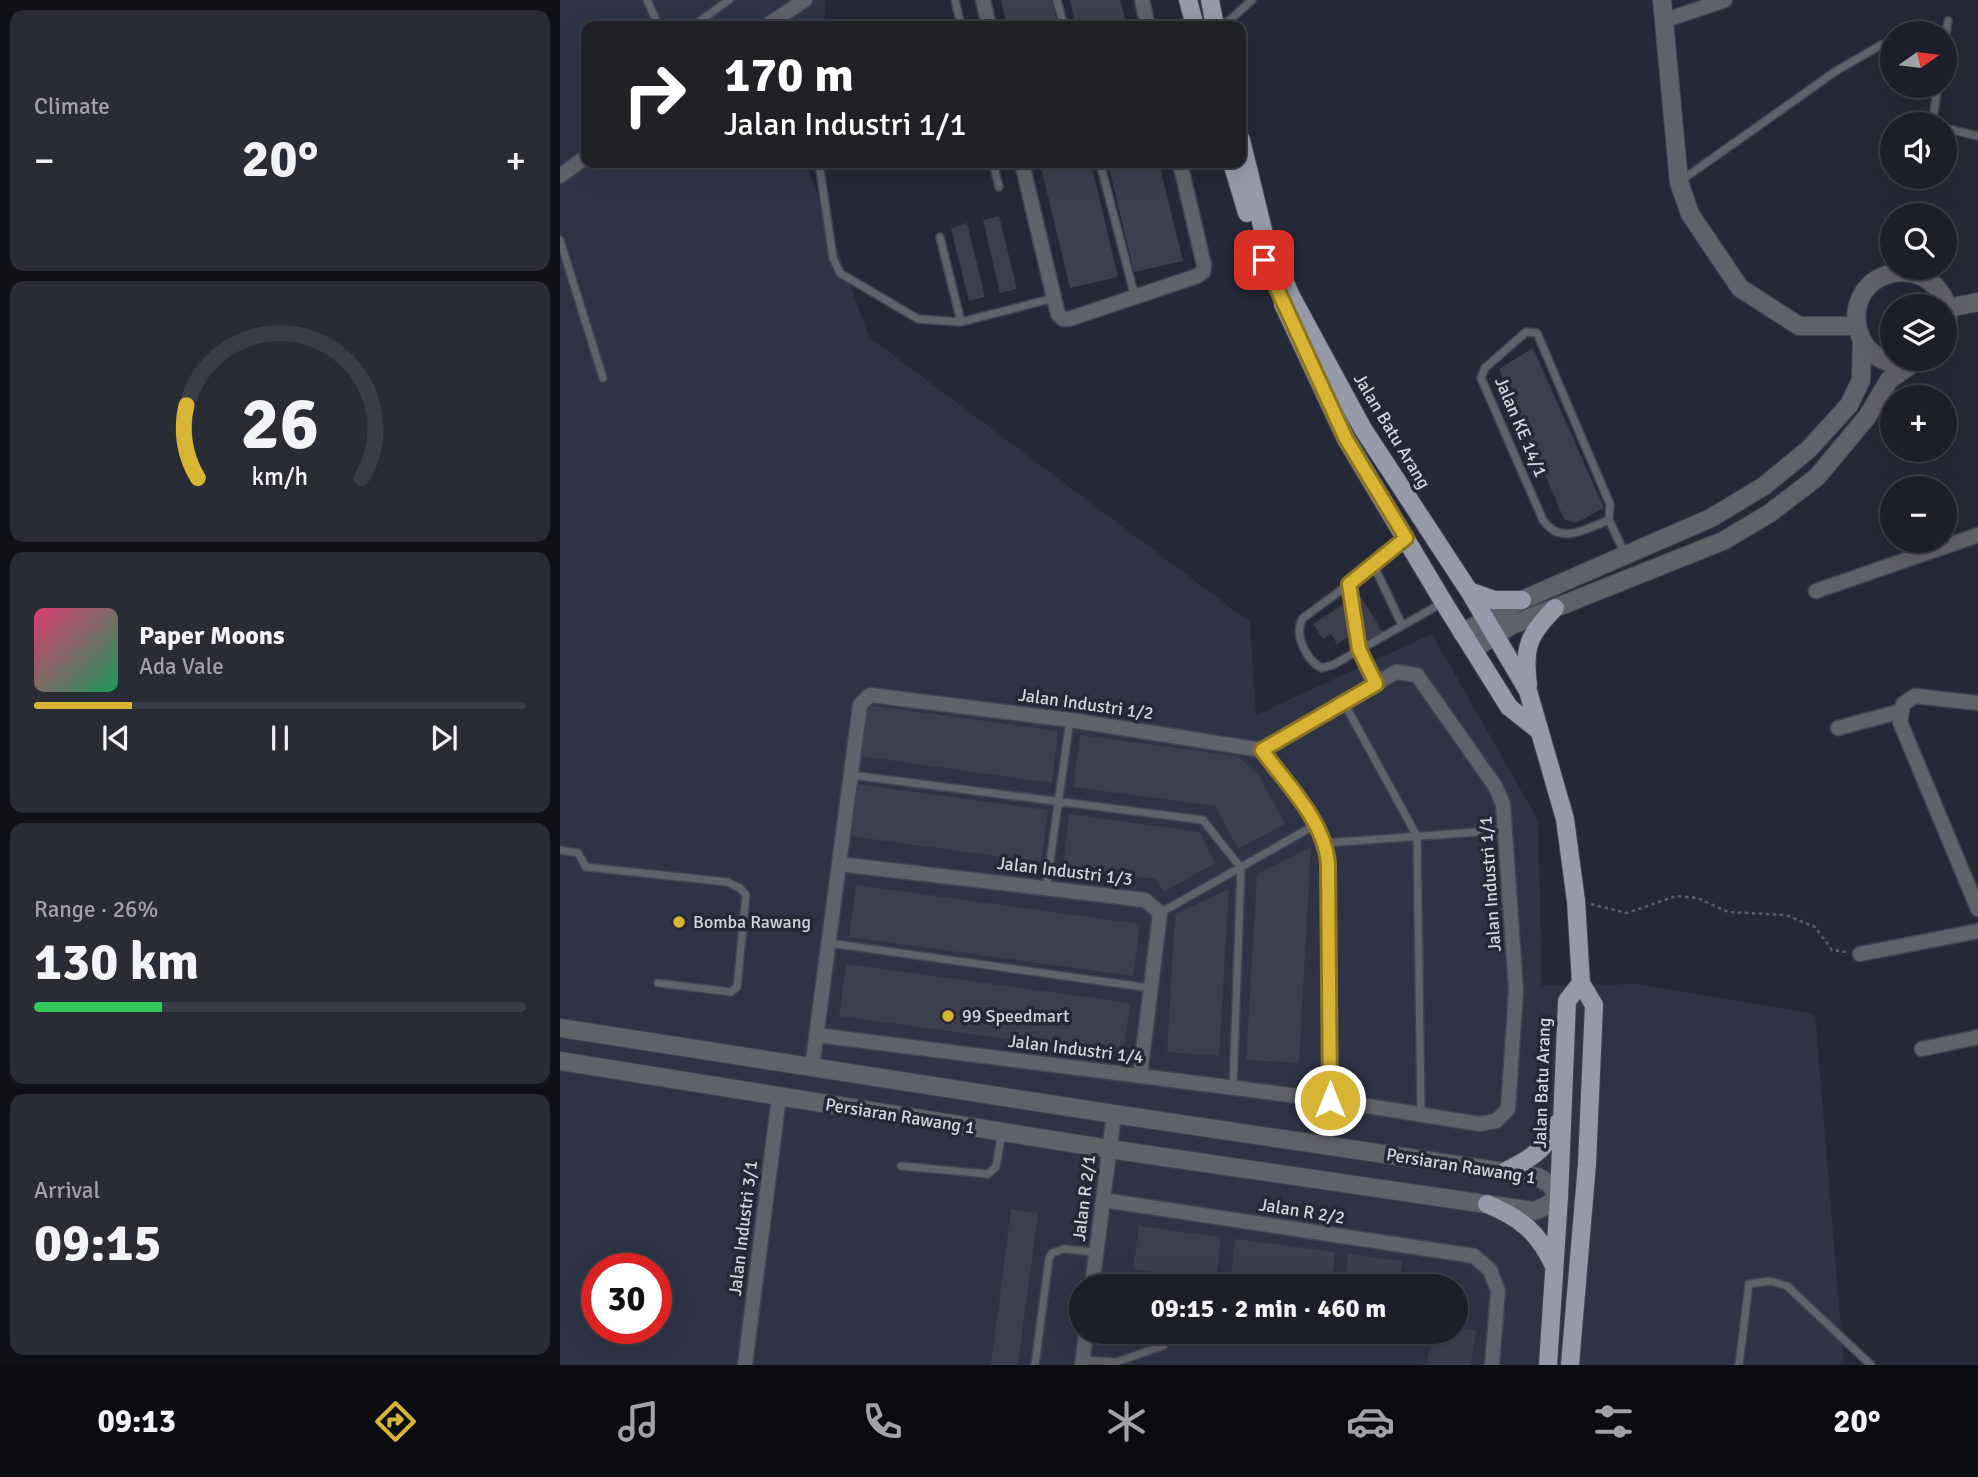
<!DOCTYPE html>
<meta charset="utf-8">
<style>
body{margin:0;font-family:Signika,sans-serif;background:#292c35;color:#f1f3f6;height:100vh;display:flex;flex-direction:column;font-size:26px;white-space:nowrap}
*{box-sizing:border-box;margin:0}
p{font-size:23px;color:#a0a2a8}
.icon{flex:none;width:38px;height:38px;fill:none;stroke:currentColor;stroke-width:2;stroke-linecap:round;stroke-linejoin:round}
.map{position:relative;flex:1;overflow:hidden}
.panel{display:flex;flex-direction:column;gap:10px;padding:10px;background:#0f1117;width:560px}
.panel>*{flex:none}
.banner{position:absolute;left:21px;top:21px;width:665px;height:147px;border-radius:14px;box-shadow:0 7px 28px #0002,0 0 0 2px #3a3d46;background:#202124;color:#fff;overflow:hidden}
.needle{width:46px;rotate:76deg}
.buttons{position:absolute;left:1320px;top:21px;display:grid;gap:14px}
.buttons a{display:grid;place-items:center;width:77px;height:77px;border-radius:50%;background:#1c1f29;box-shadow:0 7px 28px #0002,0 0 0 2px #3a3d46;font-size:35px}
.speed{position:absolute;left:21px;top:1253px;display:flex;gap:14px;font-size:35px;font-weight:700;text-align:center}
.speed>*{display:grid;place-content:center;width:91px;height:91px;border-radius:50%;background:#1c1f29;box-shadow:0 7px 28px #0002,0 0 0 2px #3a3d46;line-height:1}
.speed .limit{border:10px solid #d22;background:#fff;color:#111}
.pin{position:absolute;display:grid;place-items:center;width:60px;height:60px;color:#fff;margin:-30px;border-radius:14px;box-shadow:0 4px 10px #0006}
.me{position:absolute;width:77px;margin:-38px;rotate:0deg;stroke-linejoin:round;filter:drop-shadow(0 0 5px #0008)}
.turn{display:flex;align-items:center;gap:24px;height:147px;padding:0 28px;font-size:32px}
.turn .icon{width:91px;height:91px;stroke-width:2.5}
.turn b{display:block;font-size:49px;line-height:60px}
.big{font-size:52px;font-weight:700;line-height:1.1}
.panel .tile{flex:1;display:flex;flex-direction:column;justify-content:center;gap:10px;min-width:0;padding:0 24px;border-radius:14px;background:#292c35}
.panel .dial{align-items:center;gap:0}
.dial svg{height:182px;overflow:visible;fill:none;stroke:#3a3d46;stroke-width:7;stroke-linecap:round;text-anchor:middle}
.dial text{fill:#f1f3f6;stroke:none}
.song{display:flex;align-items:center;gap:21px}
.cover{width:84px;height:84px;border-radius:10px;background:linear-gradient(135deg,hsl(340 70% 55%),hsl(150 70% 35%))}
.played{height:7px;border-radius:4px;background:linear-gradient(90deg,#d7b434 20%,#3a3d46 20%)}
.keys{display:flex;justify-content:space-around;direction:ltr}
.heat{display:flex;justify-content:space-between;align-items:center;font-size:38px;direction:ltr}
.charge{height:10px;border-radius:5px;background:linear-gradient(90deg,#34c759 26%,#3a3d46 0)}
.trip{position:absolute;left:509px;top:1274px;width:399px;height:70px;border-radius:35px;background:#1c1f29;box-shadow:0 7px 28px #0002,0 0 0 2px #3a3d46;font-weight:700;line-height:70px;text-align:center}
.dock{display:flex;height:112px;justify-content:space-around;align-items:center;background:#0b0c10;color:#a0a2a8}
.dock .icon{width:49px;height:49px}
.dock .selected{color:#d7b434}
.dock b{font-size:32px;color:#f1f3f6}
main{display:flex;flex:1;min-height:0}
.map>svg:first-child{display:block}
.built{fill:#2e3346;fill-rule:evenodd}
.building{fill:#3b3f4e}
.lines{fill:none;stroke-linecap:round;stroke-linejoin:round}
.service-casing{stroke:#414552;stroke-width:10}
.minor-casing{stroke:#414552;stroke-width:17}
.tertiary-casing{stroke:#414552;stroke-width:20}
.primary-casing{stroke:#414552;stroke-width:20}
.path{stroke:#5a5e6a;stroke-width:2.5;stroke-dasharray:3.5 3.5;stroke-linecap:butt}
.service{stroke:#606269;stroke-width:7}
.minor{stroke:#606269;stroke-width:14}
.tertiary{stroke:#606269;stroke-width:18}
.primary{stroke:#9599a8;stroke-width:18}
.route-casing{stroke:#8c7522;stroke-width:18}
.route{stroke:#d7b434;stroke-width:12}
.poi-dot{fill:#d7b434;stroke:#252937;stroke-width:2.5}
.labels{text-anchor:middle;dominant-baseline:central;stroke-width:7;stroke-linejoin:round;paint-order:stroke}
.street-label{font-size:18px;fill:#d2d5de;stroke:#252937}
.poi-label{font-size:18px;fill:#d2d5de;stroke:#252937;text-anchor:start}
</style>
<main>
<section class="panel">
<div class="tile"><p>Climate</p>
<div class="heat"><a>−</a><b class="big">20°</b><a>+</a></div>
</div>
<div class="tile dial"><svg viewBox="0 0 100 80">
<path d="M14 69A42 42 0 1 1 86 69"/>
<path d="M14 69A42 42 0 0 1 9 37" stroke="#d7b434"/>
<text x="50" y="56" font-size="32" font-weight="700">26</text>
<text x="50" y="72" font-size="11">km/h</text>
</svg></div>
<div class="tile">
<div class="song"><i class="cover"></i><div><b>Paper Moons</b><p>Ada Vale</p></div></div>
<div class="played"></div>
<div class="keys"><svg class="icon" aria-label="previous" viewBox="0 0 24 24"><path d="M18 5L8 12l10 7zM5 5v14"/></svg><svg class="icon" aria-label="pause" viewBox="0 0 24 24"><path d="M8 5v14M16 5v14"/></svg><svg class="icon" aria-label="next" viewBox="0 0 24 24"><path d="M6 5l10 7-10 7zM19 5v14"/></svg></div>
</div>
<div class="tile"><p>Range · 26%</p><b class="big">130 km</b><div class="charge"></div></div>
<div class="tile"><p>Arrival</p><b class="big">09:15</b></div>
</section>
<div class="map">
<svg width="1418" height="1365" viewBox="0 0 1418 1365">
<rect width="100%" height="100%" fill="#252937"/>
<path class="built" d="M0,0H266L264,22L258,26H26V163H246L309,337L690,622L696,715L872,634L978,820L982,986L1075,984L1255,1014L1284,1365H0ZM37,1269H96V1328H37ZM522,1286H896V1332H522Z"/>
<path class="building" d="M441,0H492L498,26H447Z
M510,0H560L567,26H516Z
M480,163H531L558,277L510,288Z
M548,163H599L623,261L574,272Z
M439,216L457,289L440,293L423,220Z
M407,223L425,297L409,301L391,228Z
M973,348L1044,508L1016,523L1004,519L939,369Z
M796,589L823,633L809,642L804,634L793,640L790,636L777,644L771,634L763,639L753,624L785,603L782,598Z
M307,705L498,731L492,783L300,756Z
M520,735L677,756L699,775L725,824L678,849L655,806L513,787Z
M296,784L488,810L481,862L289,836Z
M509,814L640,832L655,863L604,892L595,879L503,866Z
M751,847L739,1063L686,1060L697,874Z
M296,885L580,924L573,976L289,937Z
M669,889L659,1056L607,1052L615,914Z
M286,964L570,1003L563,1055L279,1016Z
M451,1209L478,1213L458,1365H431Z
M579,1226L661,1237L656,1280L573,1269Z
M675,1239L775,1252L771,1286H700L670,1282Z
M788,1254L842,1261L839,1286H784Z
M896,1328L916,1330L911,1365H867L872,1332H896Z"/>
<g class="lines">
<g class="service-casing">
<path id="service" d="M87,0L99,26
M395,0L401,26
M497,0L504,26
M133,26L169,0
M663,26L692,0
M1384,47L1388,21
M1376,124L1373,118L1378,86
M1384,128L1418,136
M259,163L273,258L280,273L358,319L401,322L494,298
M433,163L439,187
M540,163L575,297
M1119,182L1276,71L1321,45L1332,43
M380,237L401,322
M0,240L43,378
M1049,520C1025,529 1001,546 983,520L921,378L925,368L966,332L977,333L1050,504L1049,520L1065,554
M846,538L814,566L743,618C733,634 746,659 761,668L773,665L882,603
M814,566L842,625
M789,584L799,649L816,684
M784,703L857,836L861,1114
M291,775L643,820L681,868L673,1087
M766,843L945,830
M0,850L18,853L26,867L167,882L180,888L186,895L177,987L171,992L98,983
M486,889L510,720
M600,913L757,824
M269,943L590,988
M341,1166L428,1174L436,1167L442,1132
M523,1360L556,1362L603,1346
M475,1365L489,1259L492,1253L504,1249L536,1252
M1179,1365L1189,1284L1210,1281L1227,1286L1311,1365"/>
</g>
<g class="minor-casing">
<path id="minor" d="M423,0L429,26
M582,0L588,26
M1103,21L1165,0
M206,26L245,0
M462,163L494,298L498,314L503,319H509L637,276L643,272L644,265L620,163
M0,176L26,157
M1256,591L1418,535
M1418,703L1355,696L1343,704L1340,722L1418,909
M1278,728L1342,711
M279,864L585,900L600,913L580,1076
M1300,954L1418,931
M256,1035L770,1100L920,1124L936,1121L948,1109L956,990L943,804L935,786L857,675L836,672L702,750
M1362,1049L1418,1037
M252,1068L300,705L310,695L510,720L702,750C727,784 763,819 768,862L770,1100L765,1145
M543,1200L914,1256L930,1270L938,1291L932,1365
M532,1286L554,1114
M185,1365L219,1097
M522,1365L526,1332"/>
</g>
<g class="tertiary-casing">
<path id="tertiary" d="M1102,0L1119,182L1130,214L1180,288L1239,326H1297
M1388,308L1418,302
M1366,359C1294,387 1269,286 1334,273C1350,270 1366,276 1377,288C1390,302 1390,321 1384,338
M902,633L962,600L1151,518L1204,486L1249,449L1289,405L1301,380L1302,341
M913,649L952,625L1163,541L1210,513L1257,477L1307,417L1329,380L1352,364
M0,1028L554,1114L978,1177L990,1184L999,1197L986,1206L974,1211L549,1149L0,1061"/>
</g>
<g class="primary-casing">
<path id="primary" d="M628,0L635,26
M650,0L655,26
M681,140L704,234L731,296L803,429L909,591L968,691L1005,819L1016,901L1021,983L1007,1001L999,1197L988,1365
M672,163L687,213
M723,304L786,439L884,603L949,707L977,729
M909,591L934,600H962
M968,685C963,647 969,634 995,608
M946,1171C971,1158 986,1150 998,1123
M927,1204C961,1218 978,1232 994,1266
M1010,1365L1027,1164L1034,1005L1021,983"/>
</g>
<path class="path" d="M1031,904L1067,913L1116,896L1138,898L1168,912L1226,915L1255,927L1272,950L1286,952"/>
<use href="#service" class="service"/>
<use href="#minor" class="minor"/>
<use href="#tertiary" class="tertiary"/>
<use href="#primary" class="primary"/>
</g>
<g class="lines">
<g class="route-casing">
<path id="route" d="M704,260L786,439L846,538L789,584L799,649L816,684L702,750C727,785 763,819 768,862L770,1100"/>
</g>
<use href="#route" class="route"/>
</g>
<g class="poi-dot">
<circle cx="119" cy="922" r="7"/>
<circle cx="388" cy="1016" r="7"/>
</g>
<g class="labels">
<g class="street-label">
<text transform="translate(961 427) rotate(67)">Jalan KE 14/1</text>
<text transform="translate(832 431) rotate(59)">Jalan Batu Arang</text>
<text transform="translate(526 704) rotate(8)">Jalan Industri 1/2</text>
<text transform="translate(505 871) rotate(7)">Jalan Industri 1/3</text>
<text transform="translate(930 884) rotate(-94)">Jalan Industri 1/1</text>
<text transform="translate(516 1049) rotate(7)">Jalan Industri 1/4</text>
<text transform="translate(982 1083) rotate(-88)">Jalan Batu Arang</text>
<text transform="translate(340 1116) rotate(9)">Persiaran Rawang 1</text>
<text transform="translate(901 1166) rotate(9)">Persiaran Rawang 1</text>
<text transform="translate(524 1198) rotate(-83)">Jalan R 2/1</text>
<text transform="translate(742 1211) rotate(9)">Jalan R 2/2</text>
<text transform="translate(183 1228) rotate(-83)">Jalan Industri 3/1</text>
</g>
<g class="poi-label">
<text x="133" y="922">Bomba Rawang</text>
<text x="402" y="1016">99 Speedmart</text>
</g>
</g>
</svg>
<div class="buttons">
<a><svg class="needle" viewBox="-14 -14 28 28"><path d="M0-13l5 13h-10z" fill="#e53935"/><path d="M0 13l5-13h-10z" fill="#a0a2a8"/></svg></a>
<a><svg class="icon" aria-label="sound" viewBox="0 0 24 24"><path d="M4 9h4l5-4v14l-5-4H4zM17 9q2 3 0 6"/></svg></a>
<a><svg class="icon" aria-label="search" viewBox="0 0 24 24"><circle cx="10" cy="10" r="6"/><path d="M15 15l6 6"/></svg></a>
<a><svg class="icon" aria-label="layers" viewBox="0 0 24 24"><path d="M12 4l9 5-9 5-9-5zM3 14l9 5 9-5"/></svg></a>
<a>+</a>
<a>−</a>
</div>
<div class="speed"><div class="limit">30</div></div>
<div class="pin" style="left:704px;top:260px;background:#d93025"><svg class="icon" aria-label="arrive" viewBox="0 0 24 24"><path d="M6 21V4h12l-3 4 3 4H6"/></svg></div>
<svg class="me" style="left:770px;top:1100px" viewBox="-20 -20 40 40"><circle r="17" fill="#d7b434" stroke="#fff" stroke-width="3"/><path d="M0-11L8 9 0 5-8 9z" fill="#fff"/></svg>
<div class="trip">09:15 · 2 min · 460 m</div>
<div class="banner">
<div class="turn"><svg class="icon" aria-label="right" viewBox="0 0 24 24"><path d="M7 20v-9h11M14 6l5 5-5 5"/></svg><div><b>170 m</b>Jalan Industri 1/1</div></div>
</div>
</div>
</main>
<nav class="dock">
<b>09:13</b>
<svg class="icon selected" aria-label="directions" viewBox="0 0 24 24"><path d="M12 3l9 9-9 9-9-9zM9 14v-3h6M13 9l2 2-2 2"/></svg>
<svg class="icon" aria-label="music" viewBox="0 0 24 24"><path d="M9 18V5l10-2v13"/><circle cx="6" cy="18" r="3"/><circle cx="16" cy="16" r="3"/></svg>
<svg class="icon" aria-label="phone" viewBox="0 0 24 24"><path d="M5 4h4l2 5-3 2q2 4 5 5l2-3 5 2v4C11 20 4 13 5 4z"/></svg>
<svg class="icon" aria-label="climate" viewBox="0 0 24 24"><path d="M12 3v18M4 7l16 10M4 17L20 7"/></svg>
<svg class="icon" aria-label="car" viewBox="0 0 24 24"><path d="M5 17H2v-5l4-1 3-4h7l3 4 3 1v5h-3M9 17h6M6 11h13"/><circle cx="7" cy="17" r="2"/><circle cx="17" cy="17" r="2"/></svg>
<svg class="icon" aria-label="filters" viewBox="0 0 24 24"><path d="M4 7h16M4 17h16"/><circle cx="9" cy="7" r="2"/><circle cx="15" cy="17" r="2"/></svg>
<b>20°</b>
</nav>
